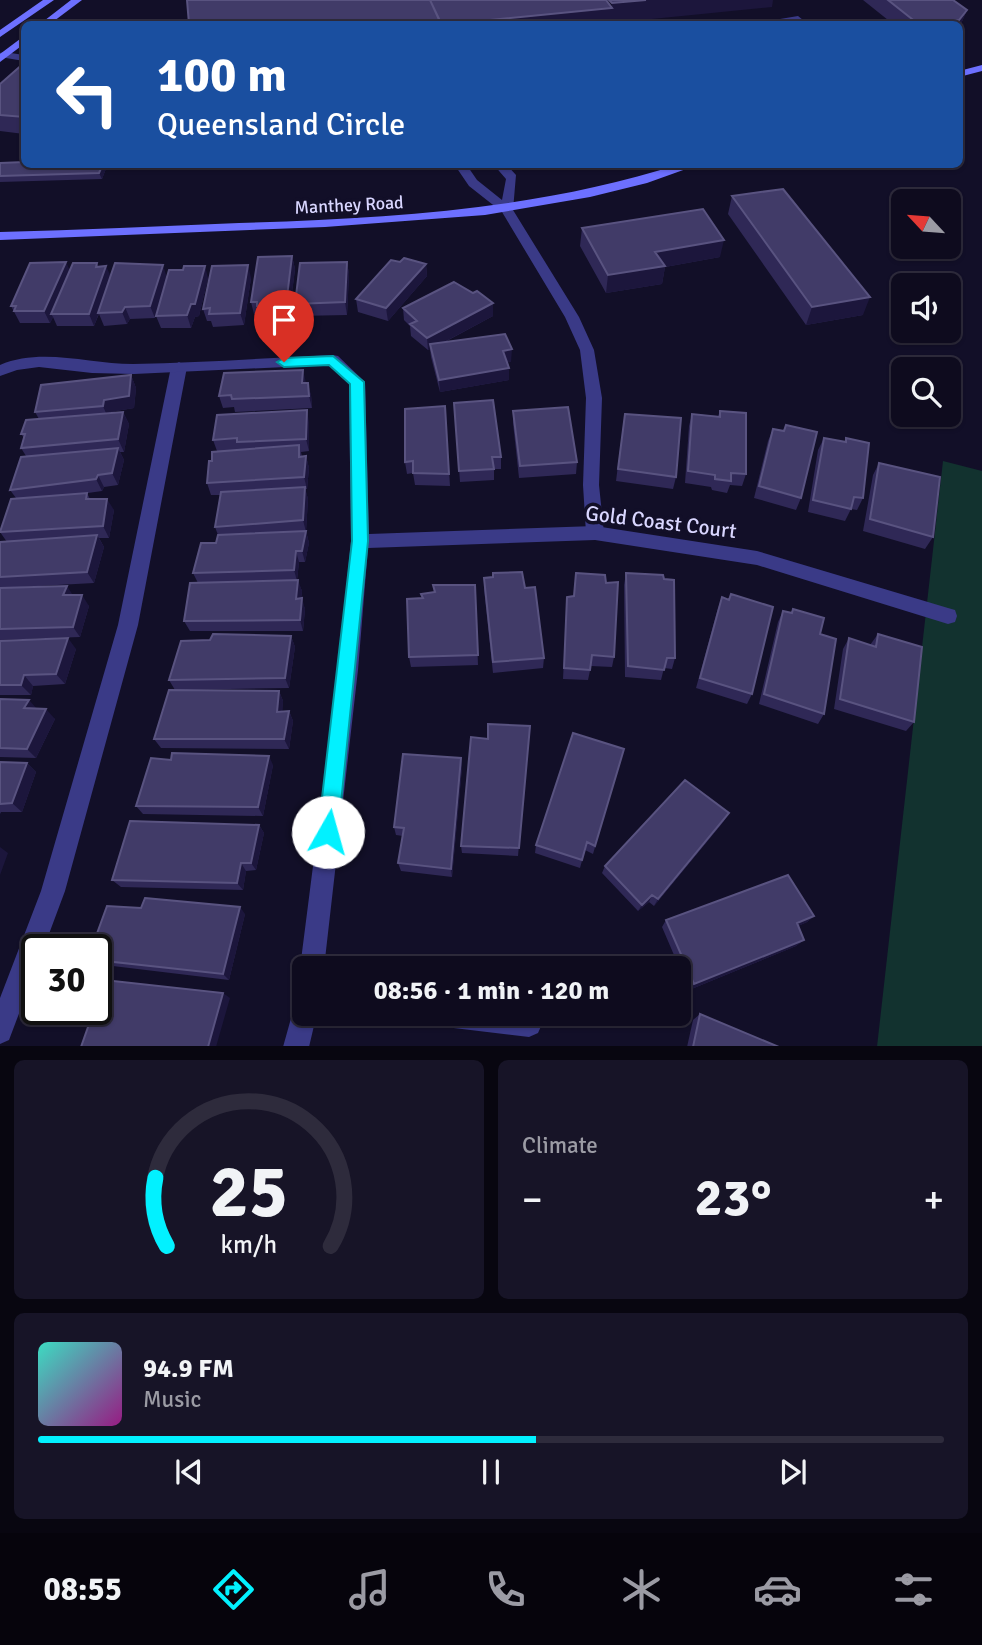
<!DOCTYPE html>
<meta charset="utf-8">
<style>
body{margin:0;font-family:Signika,sans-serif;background:#171427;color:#f1f3f6;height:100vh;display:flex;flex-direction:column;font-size:26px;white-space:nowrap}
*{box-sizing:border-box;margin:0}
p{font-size:23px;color:#9b9ba4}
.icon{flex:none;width:38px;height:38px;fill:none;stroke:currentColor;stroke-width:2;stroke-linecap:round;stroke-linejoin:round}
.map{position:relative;height:1046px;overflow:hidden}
.details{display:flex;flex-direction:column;gap:14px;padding:14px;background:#080610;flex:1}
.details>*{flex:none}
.banner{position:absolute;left:21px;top:21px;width:942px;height:147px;border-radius:10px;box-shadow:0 2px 5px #0004,0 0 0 2px #2e2b3c;background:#1a4fa0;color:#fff;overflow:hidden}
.needle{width:46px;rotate:296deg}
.fabs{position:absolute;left:891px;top:189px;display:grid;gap:14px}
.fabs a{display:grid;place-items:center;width:70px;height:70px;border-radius:10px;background:#0e0b1e;box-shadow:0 2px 5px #0004,0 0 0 2px #2e2b3c;font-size:35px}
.speed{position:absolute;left:21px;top:934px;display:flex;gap:14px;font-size:35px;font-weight:700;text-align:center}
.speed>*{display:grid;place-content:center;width:91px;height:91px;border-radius:50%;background:#0e0b1e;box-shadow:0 2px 5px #0004,0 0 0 2px #2e2b3c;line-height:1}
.speed .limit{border:4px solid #111;border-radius:10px;background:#fff;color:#111}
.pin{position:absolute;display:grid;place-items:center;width:60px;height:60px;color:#fff;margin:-72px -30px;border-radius:50% 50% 50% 0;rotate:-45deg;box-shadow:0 0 7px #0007}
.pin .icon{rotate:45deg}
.me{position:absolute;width:77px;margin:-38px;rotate:7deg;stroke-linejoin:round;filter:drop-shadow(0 0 5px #0008)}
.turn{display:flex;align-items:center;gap:24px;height:147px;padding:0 21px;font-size:32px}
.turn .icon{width:91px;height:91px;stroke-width:2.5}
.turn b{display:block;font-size:49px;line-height:60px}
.big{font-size:52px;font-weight:700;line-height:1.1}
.details .tile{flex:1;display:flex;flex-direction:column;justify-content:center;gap:10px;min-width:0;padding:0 24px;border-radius:10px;background:#171427}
.details .dial{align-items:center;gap:0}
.dial svg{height:182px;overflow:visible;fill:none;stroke:#2e2b3c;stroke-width:7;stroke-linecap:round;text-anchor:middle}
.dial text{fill:#f1f3f6;stroke:none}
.song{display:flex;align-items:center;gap:21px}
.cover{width:84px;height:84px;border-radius:10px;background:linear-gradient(135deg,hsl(170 70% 55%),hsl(310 70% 35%))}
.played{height:7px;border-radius:4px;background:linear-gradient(90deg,#02f1ff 55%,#2e2b3c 55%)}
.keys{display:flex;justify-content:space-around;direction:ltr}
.heat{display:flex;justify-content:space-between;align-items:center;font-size:38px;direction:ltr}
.details .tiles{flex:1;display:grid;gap:14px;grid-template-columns:1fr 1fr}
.tile:last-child{grid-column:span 2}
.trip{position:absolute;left:292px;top:956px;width:399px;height:70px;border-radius:10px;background:#0e0b1e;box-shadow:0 2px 5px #0004,0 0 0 2px #2e2b3c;font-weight:700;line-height:70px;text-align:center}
.menu{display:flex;height:112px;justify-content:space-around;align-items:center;background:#06040c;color:#9b9ba4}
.menu .icon{width:49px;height:49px}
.menu .on{color:#02f1ff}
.menu b{font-size:32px;color:#f1f3f6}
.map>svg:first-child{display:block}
.green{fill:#12322f}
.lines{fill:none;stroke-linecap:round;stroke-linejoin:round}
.lane{fill:#3a3a87;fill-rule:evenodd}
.street{fill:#3a3a87;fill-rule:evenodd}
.secondary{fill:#6d70ff;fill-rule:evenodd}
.wall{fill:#2f2856}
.shaded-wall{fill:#1c163c}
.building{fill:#413b68;stroke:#595380;stroke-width:2}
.route{fill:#02f1ff;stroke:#019da6;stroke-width:2}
.labels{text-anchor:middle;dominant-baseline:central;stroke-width:7;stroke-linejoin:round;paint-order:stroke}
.far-street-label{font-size:18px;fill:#d9d6ff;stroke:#120f28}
.street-label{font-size:21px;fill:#d9d6ff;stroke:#120f28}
</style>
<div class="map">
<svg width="982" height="1047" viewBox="0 0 982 1047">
<rect width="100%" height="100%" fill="#120f28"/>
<path class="green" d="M943,461L982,471V1046L877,1047Z"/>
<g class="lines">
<path class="lane" d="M798,16L808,24L796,22L750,24Z
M4,52L24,55V61L0,57V53Z
M454,164H466L477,180L502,200L506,179L493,164H506L516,175L513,210L579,317L594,350L602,398L599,485L604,533L601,538H589L586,533L583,485L586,398L580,350L565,317L502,212L469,186Z
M179,362L187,367L138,625L65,891L43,950H37V966L9,1040L0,1044V998L41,891L118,625L171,367Z"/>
<path class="street" d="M333,355L338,356L365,382L369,534L595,526L757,551L948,608L955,610L957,616L955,622L948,624L757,565L595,540L368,548L358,670L324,968H304L303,977L300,968L338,670L351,541L349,384L329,365L134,374L92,373L39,367L17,370L0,376V365C41,347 90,364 133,364C200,363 266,358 333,355Z
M304,1000V1013H317L309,1047H283L295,1004Z
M425,1013H534L538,1015L542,1024L538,1033L529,1037L437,1026L428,1022Z"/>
<path class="secondary" d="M43,0H54L0,37V30Z
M71,0H82L50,24H40Z
M24,36V44L0,62V54Z
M982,65V71L959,77V71Z
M680,164H700L647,183L590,197L485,215L325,227L0,240V232C80,230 159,226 239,223C389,218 537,210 680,164Z"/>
</g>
<path class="wall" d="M863,0H953L967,10L960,26L959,24H893Z
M24,63V134L0,131V84Z
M0,163L24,164H106L107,166L102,179L0,182Z
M732,196L863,315L806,325L728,214Z
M582,228L720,257L665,267L662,284L606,293L580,246Z
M292,256L295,269L289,317L260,318L259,314H254L251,302Z
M347,262L349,274L347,315L298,316L295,304Z
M400,262L426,264L427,276L388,321L358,312L356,299Z
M97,263L98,267L111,276H167L208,278L199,316L195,317L191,328H161L156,316L159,304L155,318L130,319L127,324L104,326L99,314L94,326H57L53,317L50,323H20L11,306L70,270Z
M251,278L244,325L213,327L211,321H207L203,309Z
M473,293L493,303V316L443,343L511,362H507L509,368V380L440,392L431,357L430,349L428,350L411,336L410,326L404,320L403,308Z
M131,375L136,388L134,408L110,412V413L123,412L129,424L124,452H120L124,460L118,485L104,487L102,491L81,494L87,493L90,499L114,510L109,538H99L104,547L94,583L21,587L73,595L89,606L80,637L0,640V542H7L0,532L16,498L10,490L26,456L21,448L24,438L21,434L39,419L35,412Z
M306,383L311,395L312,408L235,412L234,407L223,408L219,396Z
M454,403L501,457V469H494V480L460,482Z
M445,406L450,486L415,485L413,473L407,474L405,462Z
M513,411L577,462L576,474L519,478L513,423Z
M720,411L746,474L742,486L730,485L727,493L712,490L711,487L685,483L689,426L692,414L718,416Z
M309,422V451L301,452L302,457L306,456L309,468L307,489H305L308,499L306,531L309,543L305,562H299L297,580L302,591L301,599L305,609L303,631H190L184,621L198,583L193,573L216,543L218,535L215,527L220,495H211L207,483L212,461L217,451L213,440Z
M786,425L801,498L796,510L754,498L768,441L773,429L783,431Z
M623,426L676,477L673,489L616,481Z
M824,438L844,442L846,438L863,498L857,510L851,509L845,521L808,512L818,450Z
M879,463L933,537L925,549L863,531L873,475Z
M576,573L614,657L612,667L591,666L588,680L563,679L567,597L574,596Z
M626,573L675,658L672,669L664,668L661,680L625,677L624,585Z
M484,578L525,588L544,658L543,668L493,673L484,589Z
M433,585H475L478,665L411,667L409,657L422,598L421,594L434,592Z
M722,597L752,694L747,704L696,688L718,608Z
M793,609L820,634L824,714L818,724L759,704L778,622L783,611L791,613Z
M878,634L914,722L906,731L834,709L843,649L849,638L870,645Z
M291,636L295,647L289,688L175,690L169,680Z
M0,641L76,649L65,684L33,686L31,695H0Z
M279,691L283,701L282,711H289L293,721L289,749L161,748L154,739Z
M0,699L37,709L55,719L36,758L0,757Z
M530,726L518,856L462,853L461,846L488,739Z
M624,749L593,854L585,850L580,868L535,853L536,845Z
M461,758L462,767L452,877L401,871L398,863L403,836L396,835L394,827Z
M171,760L273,765L263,816L143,814L136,806Z
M0,762L27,763L36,772L22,812H1L0,814Z
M724,821L654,906L649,902L638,911L602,873L605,866Z
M259,825L264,833L256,870L246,871L243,890L121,887L112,880Z
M245,914L229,980L96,964V950Z
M814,916L807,922L798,926L804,940L796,946L689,990L662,927L666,920Z
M700,1014L779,1047H687L693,1020Z"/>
<path class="shaded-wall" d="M646,0H773L772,7L602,24H450L612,8V3Z
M967,10L960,26L959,28V24H957L959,20Z
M440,21V24H405Z
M103,164H106L107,166L102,179L99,173Z
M724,240L720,257L665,267L662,284L606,293L608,275L655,252Z
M292,256L295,269L289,317L286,305Z
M66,262L72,275L51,314L53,317L50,323L44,311Z
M347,262L349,274L347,315L345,302Z
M426,264L427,276L388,321L386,308Z
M163,265L167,278L155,318L150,306Z
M248,265L251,278L244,325L240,313Z
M106,266L112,279L94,326L89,314Z
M205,266L208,278L199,316L195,317L191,328L187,315Z
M870,297L863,315L806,325L812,307Z
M493,303V316L431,349L430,344V349L428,350L427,338Z
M125,307L130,319L127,324L122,312Z
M512,349L511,362L503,363V351Z
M509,368V380L440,392L439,380Z
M303,370L306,383H302Z
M131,375L136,388L134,408L110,412L108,418L103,406L104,400Z
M308,383L311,395L312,408L309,396Z
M307,410L309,422V451L306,439Z
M123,412L129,424L124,452L118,439Z
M118,448L124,460L118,485L112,473Z
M306,456L309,468L307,489L304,477Z
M98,475L104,487L102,491L96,479Z
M305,487L308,499L306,532L303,520Z
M107,499L114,510L109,538L103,526Z
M306,531L309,543L305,562L302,551Z
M97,535L104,547L94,583L87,572Z
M296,551L299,562L297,581L294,570Z
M298,580L302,591L300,610L296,599Z
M67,586L74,597L63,595Z
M82,595L89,606L80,637L73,627Z
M302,598L305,609L303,631L300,620Z
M291,636L295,647L289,688L285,678Z
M68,638L76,649L65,684L56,674Z
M24,675L33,686L31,695L21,685Z
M279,691L283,701L282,721L277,712Z
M29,700L38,710L24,708Z
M46,709L55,719L36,758L27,749Z
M289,711L293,721L289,749L284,739Z
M269,756L273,765L263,816L258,807Z
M461,758L462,767L452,877L451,869Z
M27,763L36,772L22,812L12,803Z
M729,813L724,821L654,906L658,899Z
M259,825L264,833L256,870L251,863Z
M0,847L8,853L0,875Z
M241,863L246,871L243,890L237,883Z
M652,895L649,902L638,911L642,905Z
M240,907L245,914L229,980L223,974Z
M814,916L807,922L790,930L797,923Z
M804,940L796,946L689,990L694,984Z
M223,993L230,998L216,1047H208Z"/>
<path class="building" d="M187,0H430L440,21L405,24H189Z
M430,0H606L612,8L450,24H441Z
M609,0H646L612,3Z
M888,0H953L967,10L959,20L917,23Z
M24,63V117L0,115V84Z
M24,162V164H103L99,173L0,176V163Z
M783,189L870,297L812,307L732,196Z
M703,209L724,240L655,252L665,266L608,275L582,228Z
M292,256L286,305L257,306V302H251L258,257Z
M404,258L426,264L386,308L356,299L391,260L400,262Z
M66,262L44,311H14L16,306H11L30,263Z
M347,262L345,302L295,304L300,263Z
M73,263H97L96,267L106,266L89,314H51Z
M115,263L163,265L150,306L125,307L122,312L98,313Z
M248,265L240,313L209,314L210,308L203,309L212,266Z
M184,266H205L195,304H191L187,315L156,316L169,270H183Z
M454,282L473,293L477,291L493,303L427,338L410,324L417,321L403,308Z
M505,334L512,349L503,351L509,368L439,380L430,344Z
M303,370L302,383H308L309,396L232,399L231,395L219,396L224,373Z
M131,375L129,396L104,400L103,406L35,412L41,385Z
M493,400L501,457H492L494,469L459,471L454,403Z
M445,406L449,474L413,473V461L405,462V409Z
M568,407L577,462L520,466L513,411Z
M307,410L306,439L237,442V438L213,440L217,415Z
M720,411L746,413V474L731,473V481L715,479V475L688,471L692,414L720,417Z
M123,412L118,439L21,448L25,434H21L26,420Z
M625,414L681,418L676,477L618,469Z
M786,425L817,432L801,498L759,486L773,429L784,431Z
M824,438L846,442V438L869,443L863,498L854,497L851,509L813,500Z
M299,445V457L306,456L304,477L207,483L209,461H212V452Z
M118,448L112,473L98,475L96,479L10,490L21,457Z
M879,463L940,477L933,537L870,519Z
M305,487L303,520L215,527L221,492Z
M87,493L86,499H107L103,526L0,532L11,499Z
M306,531L302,551H296L294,570L193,573L201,543H216L218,535Z
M97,535L87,572L0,577V542Z
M522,572L525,588L535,587L544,658L493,662L484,578L493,577V573Z
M576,573L605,575L606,583L618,582L614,657L592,655L590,670L564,668L567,597L574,596Z
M626,573L663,575L664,579L674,580L675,658H667L664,670L628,666Z
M298,580L296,599L302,598L300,620L184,621L190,583Z
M433,585H475L478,655L409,657L407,599L423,598L421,594L435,592Z
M67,586L63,595H82L73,627L0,629V588Z
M731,594L773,607L752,694L700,678L722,597L729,600Z
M793,609L824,618L820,634L836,639L824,714L764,694L783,611L792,613Z
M213,634L291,636L285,678L169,680L181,641L210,640Z
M878,634L922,647L914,722L840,699L849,638L876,647Z
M68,638L56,674L24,675L21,685H0V641Z
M169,690L279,691L277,712L289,711L284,739H154Z
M0,699L29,700L24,708L46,709L27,749L0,748Z
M488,724L530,726L519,848L461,846L471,737L488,739Z
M573,733L624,749L595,846L587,842L582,860L536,845Z
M172,753L269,756L258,807L136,806L151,758L171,760Z
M403,754L461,758L451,869L398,863L404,828L394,827Z
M0,762L27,763L12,803L0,804Z
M685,780L729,813L658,899L652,895L642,905L605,866Z
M130,821L259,825L251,863H241L237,883L112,880Z
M788,875L814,916L797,923L804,940L694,984L666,920Z
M145,898L240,907L223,974L96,960V950H91L107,906L141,908Z
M104,980L223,993L208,1047H81L94,1010H96V1003Z
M700,1014L779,1047H693Z"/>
<path class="route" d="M333,356L364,382L368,541L338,832L335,839L328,842L321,839L318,832L352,541L350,384L329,365L284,367L277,362L284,358Z"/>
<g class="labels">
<g class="far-street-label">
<text transform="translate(349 205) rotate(-3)">Manthey Road</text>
</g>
<g class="street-label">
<text transform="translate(661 522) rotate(7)">Gold Coast Court</text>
</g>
</g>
</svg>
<div class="fabs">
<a><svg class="needle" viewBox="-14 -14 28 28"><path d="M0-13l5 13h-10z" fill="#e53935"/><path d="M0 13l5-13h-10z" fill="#9b9ba4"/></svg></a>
<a><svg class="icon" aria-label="sound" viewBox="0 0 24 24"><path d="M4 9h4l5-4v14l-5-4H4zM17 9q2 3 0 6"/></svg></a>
<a><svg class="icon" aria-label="search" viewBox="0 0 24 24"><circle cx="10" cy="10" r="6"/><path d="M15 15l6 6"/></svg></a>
</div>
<div class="speed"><div class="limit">30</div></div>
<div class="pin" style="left:284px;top:362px;background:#d93025"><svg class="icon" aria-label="arrive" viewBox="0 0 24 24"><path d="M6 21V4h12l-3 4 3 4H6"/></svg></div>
<svg class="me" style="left:328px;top:832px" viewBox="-20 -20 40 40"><circle r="19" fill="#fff"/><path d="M0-13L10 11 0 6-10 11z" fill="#02f1ff"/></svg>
<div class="trip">08:56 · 1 min · 120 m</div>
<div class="banner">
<div class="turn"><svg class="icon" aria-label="left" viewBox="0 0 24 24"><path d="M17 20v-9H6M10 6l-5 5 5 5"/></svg><div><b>100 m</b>Queensland Circle</div></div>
</div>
</div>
<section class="details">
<div class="tiles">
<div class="tile dial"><svg viewBox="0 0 100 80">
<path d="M14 69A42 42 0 1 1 86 69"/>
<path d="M14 69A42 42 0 0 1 9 39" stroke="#02f1ff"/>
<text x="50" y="56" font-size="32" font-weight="700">25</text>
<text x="50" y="72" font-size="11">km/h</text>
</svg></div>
<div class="tile"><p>Climate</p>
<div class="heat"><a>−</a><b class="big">23°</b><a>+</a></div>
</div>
<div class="tile">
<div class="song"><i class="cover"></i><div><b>94.9 FM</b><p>Music</p></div></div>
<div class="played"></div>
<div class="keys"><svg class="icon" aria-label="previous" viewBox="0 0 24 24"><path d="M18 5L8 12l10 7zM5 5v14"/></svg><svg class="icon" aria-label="pause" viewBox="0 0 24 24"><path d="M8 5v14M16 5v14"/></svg><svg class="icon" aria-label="next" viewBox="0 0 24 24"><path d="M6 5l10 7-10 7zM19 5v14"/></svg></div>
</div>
</div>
</section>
<nav class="menu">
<b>08:55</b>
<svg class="icon on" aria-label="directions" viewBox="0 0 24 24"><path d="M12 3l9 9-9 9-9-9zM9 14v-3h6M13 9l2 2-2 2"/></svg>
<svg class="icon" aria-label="music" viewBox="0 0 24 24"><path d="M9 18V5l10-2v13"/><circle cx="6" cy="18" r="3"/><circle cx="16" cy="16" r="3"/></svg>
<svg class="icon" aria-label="phone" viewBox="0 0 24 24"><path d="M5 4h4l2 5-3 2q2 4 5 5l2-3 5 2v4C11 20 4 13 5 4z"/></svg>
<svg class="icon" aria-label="climate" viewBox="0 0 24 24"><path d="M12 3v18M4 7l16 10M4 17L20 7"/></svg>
<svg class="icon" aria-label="car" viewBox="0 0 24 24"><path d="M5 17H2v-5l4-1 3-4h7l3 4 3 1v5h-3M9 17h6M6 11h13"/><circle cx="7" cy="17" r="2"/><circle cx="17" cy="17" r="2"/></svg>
<svg class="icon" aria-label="filters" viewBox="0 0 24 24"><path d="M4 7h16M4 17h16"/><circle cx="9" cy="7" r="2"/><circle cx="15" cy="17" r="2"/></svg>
</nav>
